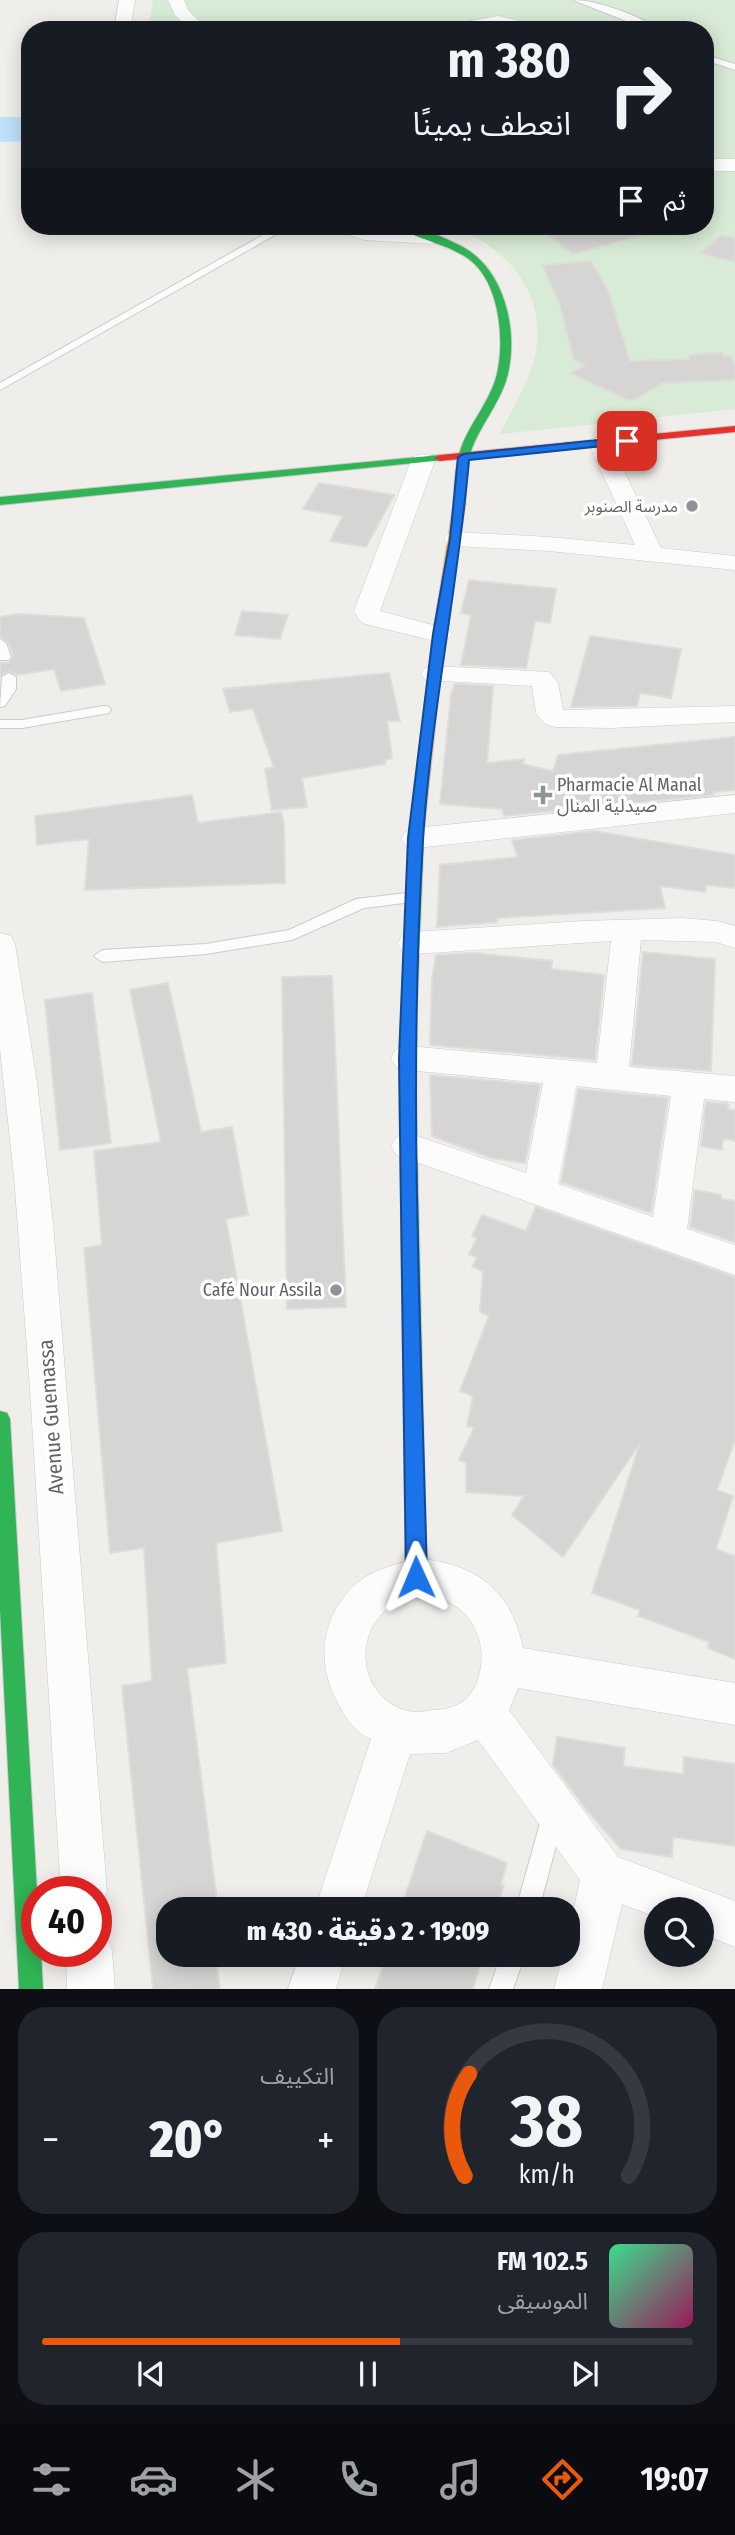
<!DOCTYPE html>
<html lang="ar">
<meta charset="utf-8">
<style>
body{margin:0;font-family:"Fira Sans Condensed","Noto Sans Arabic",sans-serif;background:#20242c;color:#f1f3f6;direction:rtl;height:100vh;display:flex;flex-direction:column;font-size:26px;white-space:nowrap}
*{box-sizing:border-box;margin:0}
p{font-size:23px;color:#9ea1a6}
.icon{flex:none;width:38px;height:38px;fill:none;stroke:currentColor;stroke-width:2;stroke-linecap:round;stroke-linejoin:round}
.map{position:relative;height:1989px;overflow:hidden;direction:ltr}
.sheet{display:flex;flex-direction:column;gap:18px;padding:18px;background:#0d0f14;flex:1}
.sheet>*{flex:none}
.guide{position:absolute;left:21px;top:21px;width:693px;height:214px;border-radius:28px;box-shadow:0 4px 18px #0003;direction:rtl;background:#171b24;color:#f1f3f6;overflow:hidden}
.buttons{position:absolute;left:644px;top:1897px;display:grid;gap:14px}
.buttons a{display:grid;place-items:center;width:70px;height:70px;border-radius:50%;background:#171b24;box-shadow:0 4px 18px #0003;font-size:35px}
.speed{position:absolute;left:21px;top:1876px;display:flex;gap:14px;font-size:35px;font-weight:700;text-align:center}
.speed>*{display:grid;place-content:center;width:91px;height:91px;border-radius:50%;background:#171b24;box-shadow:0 4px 18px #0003;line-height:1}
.speed .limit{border:10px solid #d22;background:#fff;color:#111}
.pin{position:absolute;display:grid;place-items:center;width:60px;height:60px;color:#fff;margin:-30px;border-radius:14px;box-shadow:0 4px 10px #0006}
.me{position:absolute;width:77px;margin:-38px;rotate:359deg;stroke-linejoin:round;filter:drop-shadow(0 0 5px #0008)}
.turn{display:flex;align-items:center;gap:24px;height:147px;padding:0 28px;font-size:32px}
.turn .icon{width:91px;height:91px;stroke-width:2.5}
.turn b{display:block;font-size:49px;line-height:60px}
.then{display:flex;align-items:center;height:66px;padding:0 28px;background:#0003;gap:14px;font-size:26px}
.big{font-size:52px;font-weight:800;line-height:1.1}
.sheet .tile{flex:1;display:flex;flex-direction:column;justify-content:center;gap:10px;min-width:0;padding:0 24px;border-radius:28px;background:#20242c}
.sheet .dial{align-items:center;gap:0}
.dial svg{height:182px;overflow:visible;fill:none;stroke:#363941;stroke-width:7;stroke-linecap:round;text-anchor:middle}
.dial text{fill:#f1f3f6;stroke:none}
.song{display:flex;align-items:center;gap:21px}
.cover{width:84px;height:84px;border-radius:10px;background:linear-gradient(135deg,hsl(150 70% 55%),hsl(330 70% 35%))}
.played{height:7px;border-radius:4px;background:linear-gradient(90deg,#ea580c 55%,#363941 55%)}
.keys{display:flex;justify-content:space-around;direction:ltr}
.heat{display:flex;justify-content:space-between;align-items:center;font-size:38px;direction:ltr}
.sheet .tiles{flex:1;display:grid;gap:18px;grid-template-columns:1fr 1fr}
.tile:last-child{grid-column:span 2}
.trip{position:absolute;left:156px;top:1897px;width:424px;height:70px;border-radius:28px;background:#171b24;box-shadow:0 4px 18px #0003;font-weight:800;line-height:70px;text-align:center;direction:rtl}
.tab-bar{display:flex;height:112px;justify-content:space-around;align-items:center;background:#090b0e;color:#9ea1a6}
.tab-bar .icon{width:49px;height:49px}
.tab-bar .on{color:#ea580c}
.tab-bar b{font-size:32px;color:#f1f3f6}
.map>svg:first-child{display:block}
.green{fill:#d8ebd6}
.water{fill:#bfe0f9}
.building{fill:#d6d5d3;stroke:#deddd9;stroke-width:2}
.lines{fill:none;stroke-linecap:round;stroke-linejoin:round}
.lane-casing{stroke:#cbcccc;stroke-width:2}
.street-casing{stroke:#cbcccc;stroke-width:1}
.fast-casing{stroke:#cacacb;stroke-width:2}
.slow-casing{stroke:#cacacb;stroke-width:2}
.jam-casing{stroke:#cacacb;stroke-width:2}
.lane{fill:#fdfcfc;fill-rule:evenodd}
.street{fill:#fdfcfc;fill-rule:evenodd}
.fast{fill:#30b455;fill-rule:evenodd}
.slow{fill:#ff9f0a;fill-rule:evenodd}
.jam{fill:#e5322d;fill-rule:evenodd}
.route{fill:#1a73e8;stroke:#114b97;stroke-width:2}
.poi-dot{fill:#919496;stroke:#fff;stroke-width:2.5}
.labels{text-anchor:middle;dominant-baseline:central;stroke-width:7;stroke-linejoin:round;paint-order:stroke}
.far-poi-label{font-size:16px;fill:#5f6368;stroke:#fff;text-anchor:end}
.poi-label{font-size:18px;fill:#5f6368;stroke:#fff;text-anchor:start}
.near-street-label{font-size:21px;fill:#5f6368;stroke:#fff}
</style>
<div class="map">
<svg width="735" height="1989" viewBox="0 0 735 1989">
<rect width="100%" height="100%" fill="#efeeea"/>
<path class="green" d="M153,0H735V409L500,434C513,406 534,375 537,344C542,285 503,247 453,226H705V30H148Z"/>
<path class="water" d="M0,117H30V141L0,142Z"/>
<path class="building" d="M588,226H650L651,233L573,254L549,236Z
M721,235L735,238V262L700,253Z
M591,261L608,290L630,361L689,359L688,356L696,354L722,353L723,356H731L735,367V380L663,383L634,400H628L570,373L585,365L574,360L559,302L542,265Z
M319,483L394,495L366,547L330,541L343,516L303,509Z
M469,580L556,589L550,623L535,621L526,668L461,665L471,615L461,613Z
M242,611L288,615L280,639L235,635Z
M19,614L84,618L105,684L61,691L54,669L18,675L8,671L0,676V663H9L13,656L8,642L0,636V617Z
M590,636L681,649L671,698L640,693L637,706L571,707Z
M389,673L400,721H387L392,758L385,760V764L302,778L307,807L272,810L265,769L274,767L253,709L230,712L223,689Z
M455,684L493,686L487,763L524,759L523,764L553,771L558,755L735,737V790L713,792L714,795L504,816L502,809L440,804L451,695Z
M192,795L198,823L281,812L284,824L285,883L85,890L89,839L37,845L35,816Z
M594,831L735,855V888L706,885L705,892L660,886L665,908L497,918V922L437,927L440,865L518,857L512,840Z
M643,952L715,959L711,1071L632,1065Z
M474,953L552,961L551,969L604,975L595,1060L430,1045L432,980L436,955Z
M332,976L346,1307L287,1309L282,977Z
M168,983L201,1132L232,1127L248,1215L226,1219L282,1531L216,1543L226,1663L187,1668L218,1909H168V1955H215L220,1989H153L122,1686L152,1681L144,1548L110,1553L84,1248L102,1245L94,1151L161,1142L130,990Z
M92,993L111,1143L60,1150L45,1000Z
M430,1075L540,1085L525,1163L491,1158L432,1136Z
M578,1089L668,1098L651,1213L561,1182Z
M706,1102L728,1104V1109L735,1111V1141L723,1139L722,1150L701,1146Z
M695,1190L721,1195V1199L735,1201V1242L690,1227Z
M536,1207L735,1277V1440L717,1490L733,1496L716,1549L735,1556V1659L708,1648L709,1642L638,1616L640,1610L592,1593L640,1443L563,1557L512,1515L524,1496L466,1492V1463L459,1460L474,1428L467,1426L473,1396L460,1391L489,1316L480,1312L483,1271L472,1267L477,1258L469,1254L477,1238L472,1236L482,1215L526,1231Z
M557,1737L625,1748L623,1766L683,1774L684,1757L735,1764V1846L673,1837L672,1857L621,1849L586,1809L553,1765Z
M427,1831L507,1863L501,1884L504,1885L496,1909H401Z
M387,1955H483L473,1989H375Z"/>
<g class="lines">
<g class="lane-casing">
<path id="lane" d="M573,0C597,0 640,16 660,30H649Z
M705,55L735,64V70L705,60Z
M279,226H291L0,390V383Z
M0,639L6,643L11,657L9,660H0Z
M9,673L16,677V689L5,706L0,707L2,677Z
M104,706L109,707L111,710L109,713L22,728H0V720H22Z
M415,892L420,893L422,897L420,901L364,908L292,940L206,954L102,962L94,956L102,950L206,944L289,930L356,899Z
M553,1805L561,1808L564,1816L539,1909H516L542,1816L545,1808Z
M501,1955H525L513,1989H489Z"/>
</g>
<g class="street-casing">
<path id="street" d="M119,0H135L130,30H114Z
M168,0H184L188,10L207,30H190L175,15Z
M498,16L520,21L524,27L522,30H505L507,27L500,26V30H441L449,25Z
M705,159H735V171H705Z
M338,226L370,228L400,226L399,229L431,232L441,238L431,244L364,240L346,234Z
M600,437L608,439L611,444L661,548L735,556V570L549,551L456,546L447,544L444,539L447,534L456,532L549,537L635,545L589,444L592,439Z
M423,454L431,456L435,461L380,611L448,629L452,634L448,639L439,642L365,624L359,620L354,611L411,461L415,456Z
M434,666L549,672L558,683L563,710L735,706V722L611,728L555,727L545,724L536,713L532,686L425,680L421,674L425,668Z
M735,795V813L416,848L406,845L401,838L406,831L416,828Z
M682,918L717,921L735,926V948L716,942L641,940L629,1067L735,1076V1102L704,1099L687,1229L735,1245V1275L396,1155L391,1146L396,1137L408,1133L526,1173L543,1083L407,1070L396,1067L391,1058L396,1049L407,1046L597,1063L611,941L413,954L402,951L398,943L402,935L413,932L583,921ZM576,1086L671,1096L653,1217L558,1184Z
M0,933L11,936L15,944L37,1083L53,1223L107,1892L100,1908L96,1910V1892H61L30,1389L14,1176L0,1049Z
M416,1558C475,1564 510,1587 523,1648L735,1683V1725L518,1688L509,1710L618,1857L735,1901V1947L702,1934V1909H656V1917L622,1904L602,1989H554L563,1955H567V1940L580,1880L478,1740L446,1753L410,1754L361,1909H315L371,1739C353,1732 342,1712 334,1695C315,1654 325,1608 361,1580C375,1569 399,1564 416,1558ZM416,1596C426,1597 438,1598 448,1602C477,1615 488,1650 478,1679C471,1701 456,1709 434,1710C426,1711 416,1713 408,1711C359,1698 351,1634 391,1606C398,1602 408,1599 416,1596Z
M96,1931L106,1934L112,1951L115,1989H67L66,1951H96Z
M300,1955H346L336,1989H288Z"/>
</g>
<g class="fast-casing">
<path id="fast" d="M397,226C419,225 443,237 463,247C506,271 520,335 506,381C498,405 481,425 472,448C466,467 467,487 465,507L459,511L453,507C455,487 454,467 461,448C469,425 487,405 495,381C506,346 501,284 470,260C448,243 418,241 397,226Z
M440,455L446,458L444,460L0,505V497Z
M417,825L424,830L415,1058L424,1452L421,1458L414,1461L407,1458L404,1452L399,1058L410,830Z
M0,1411L7,1413L10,1419L37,1892V1951H41L43,1989H19L0,1609Z"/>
</g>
<g class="slow-casing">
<path id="slow" d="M459,503L465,507L445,634L424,830L417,835L410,830L433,634L453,507Z"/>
</g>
<g class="jam-casing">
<path id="jam" d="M735,426V432L440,461L434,458L440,455Z
M414,1443L421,1446L424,1452L426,1577L423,1584L416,1587L409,1584L406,1577L404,1452L407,1446Z"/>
</g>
<use href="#lane" class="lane"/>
<use href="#street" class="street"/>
<use href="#fast" class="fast"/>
<use href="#slow" class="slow"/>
<use href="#jam" class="jam"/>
</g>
<path class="route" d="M627,437L631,438V443L469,460C458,587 431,713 423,840C408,1085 421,1331 427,1577L424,1584L416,1586L409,1584L406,1577L399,1058L408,838L433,634L450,539L458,457L464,454Z"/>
<g class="poi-dot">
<circle cx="692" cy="506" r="7"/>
<path d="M539.5 784.5h7v7h7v7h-7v7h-7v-7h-7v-7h7z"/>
<circle cx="336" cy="1290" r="7"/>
</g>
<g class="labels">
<g class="far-poi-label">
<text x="678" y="506">مدرسة الصنوبر</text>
</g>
<g class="poi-label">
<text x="557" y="785">Pharmacie Al Manal<tspan x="557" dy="21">صيدلية المنال</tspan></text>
<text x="322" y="1290" text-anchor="end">Café Nour Assila</text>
</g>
<g class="near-street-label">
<text transform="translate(51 1417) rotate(-94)">Avenue Guemassa</text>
</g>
</g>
</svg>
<div class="buttons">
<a><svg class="icon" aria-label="search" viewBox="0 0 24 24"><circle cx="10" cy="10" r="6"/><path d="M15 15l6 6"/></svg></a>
</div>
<div class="speed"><div class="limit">40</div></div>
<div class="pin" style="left:627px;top:441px;background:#d93025"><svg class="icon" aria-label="arrive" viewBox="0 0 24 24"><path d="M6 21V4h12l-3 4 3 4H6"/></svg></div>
<svg class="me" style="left:416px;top:1577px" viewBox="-20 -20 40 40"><path d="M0-17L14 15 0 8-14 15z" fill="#1a73e8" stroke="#fff" stroke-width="4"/></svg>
<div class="trip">19:09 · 2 دقيقة · 430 m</div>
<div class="guide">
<div class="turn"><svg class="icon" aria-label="right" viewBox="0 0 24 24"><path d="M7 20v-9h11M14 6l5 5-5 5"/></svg><div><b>380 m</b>انعطف يمينًا</div></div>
<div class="then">ثم<svg class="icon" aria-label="arrive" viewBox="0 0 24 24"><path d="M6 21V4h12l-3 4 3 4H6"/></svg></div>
</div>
</div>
<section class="sheet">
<div class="tiles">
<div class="tile dial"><svg viewBox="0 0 100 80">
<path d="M14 69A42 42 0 1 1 86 69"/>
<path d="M14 69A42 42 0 0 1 16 24" stroke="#ea580c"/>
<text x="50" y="56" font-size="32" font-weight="700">38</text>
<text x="50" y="72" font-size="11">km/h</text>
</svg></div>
<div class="tile"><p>التكييف</p>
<div class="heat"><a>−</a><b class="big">20°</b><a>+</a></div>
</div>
<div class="tile">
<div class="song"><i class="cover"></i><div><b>102.5 FM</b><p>الموسيقى</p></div></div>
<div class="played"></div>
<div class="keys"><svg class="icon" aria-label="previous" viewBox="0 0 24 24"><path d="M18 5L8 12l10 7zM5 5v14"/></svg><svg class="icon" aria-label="pause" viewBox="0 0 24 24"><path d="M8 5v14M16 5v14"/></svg><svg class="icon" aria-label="next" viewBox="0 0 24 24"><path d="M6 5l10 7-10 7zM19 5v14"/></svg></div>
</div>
</div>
</section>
<nav class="tab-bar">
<b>19:07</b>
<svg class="icon on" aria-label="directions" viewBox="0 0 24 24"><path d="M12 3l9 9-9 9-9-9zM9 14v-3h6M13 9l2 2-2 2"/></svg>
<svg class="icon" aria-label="music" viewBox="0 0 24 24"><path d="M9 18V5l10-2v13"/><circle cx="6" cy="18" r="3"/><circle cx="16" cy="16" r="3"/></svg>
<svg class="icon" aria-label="phone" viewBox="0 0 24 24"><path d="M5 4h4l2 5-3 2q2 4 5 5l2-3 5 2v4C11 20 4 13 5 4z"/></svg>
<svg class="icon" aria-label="climate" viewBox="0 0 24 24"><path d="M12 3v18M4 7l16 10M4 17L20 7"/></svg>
<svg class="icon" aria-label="car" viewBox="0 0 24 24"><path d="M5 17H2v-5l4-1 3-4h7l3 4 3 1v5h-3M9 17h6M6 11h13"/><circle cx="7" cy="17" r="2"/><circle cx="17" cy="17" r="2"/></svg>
<svg class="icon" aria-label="filters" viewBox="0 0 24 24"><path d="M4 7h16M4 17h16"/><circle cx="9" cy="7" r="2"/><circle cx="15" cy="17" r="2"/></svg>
</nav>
